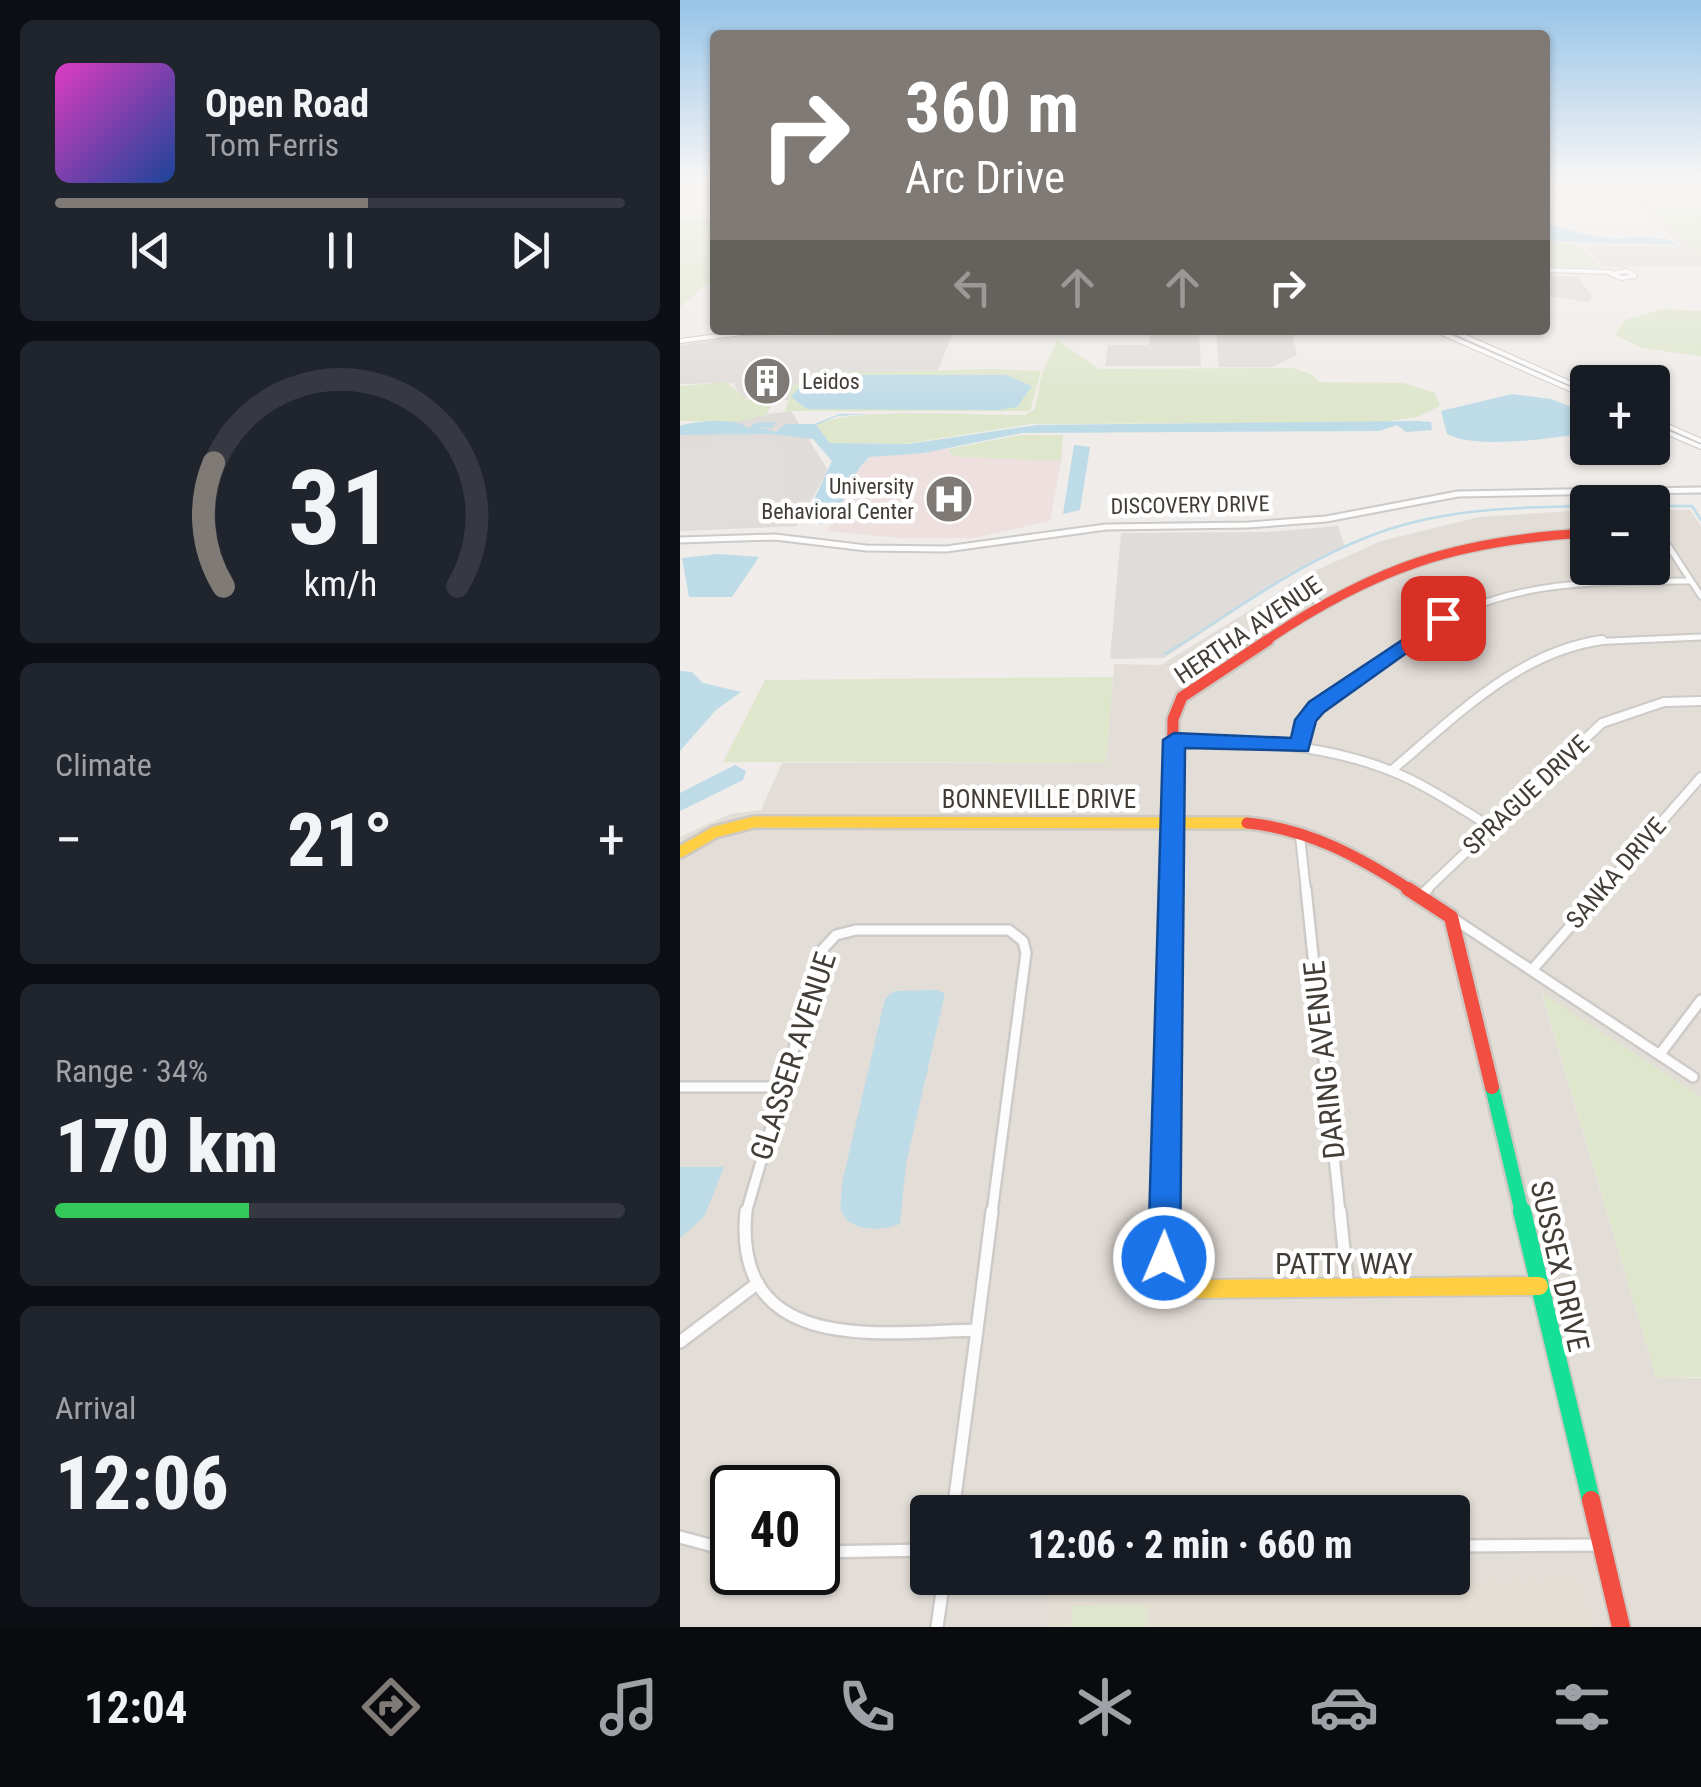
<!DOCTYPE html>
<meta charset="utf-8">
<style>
body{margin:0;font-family:"Roboto Condensed",sans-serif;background:#20242c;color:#f1f3f6;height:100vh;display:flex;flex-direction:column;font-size:38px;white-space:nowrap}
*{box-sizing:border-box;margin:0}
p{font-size:32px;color:#9ea1a6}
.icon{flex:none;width:55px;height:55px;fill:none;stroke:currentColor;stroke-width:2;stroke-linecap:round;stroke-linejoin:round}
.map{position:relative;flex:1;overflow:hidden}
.drawer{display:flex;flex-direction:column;gap:20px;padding:20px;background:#0d0f14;width:680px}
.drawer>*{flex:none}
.top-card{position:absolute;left:30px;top:30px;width:840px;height:305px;border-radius:10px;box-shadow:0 2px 8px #0004;background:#7f7a75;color:#fff;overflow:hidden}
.buttons{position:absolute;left:890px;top:365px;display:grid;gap:20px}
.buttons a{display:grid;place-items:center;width:100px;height:100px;border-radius:10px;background:#171b24;box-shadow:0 2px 8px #0004;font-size:50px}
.speed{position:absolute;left:30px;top:1465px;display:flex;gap:20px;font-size:50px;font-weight:700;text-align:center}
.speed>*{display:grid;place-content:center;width:130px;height:130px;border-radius:50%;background:#171b24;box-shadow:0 2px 8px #0004;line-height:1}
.speed .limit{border:5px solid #111;border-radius:15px;background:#fff;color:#111}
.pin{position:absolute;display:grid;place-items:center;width:85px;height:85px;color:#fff;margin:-42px;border-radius:20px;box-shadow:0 5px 15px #0006}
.me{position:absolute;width:110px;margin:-55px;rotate:1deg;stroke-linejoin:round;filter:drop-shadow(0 0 8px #0008)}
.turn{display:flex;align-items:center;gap:35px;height:210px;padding:0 30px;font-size:45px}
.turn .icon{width:130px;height:130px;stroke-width:2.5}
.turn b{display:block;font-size:70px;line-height:85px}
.lanes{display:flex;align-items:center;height:95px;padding:0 30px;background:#0003;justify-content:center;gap:50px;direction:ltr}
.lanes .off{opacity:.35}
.big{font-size:75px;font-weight:800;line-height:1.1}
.drawer .tile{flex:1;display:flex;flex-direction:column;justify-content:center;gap:15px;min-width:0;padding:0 35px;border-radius:15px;background:#20242c}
.drawer .dial{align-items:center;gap:0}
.dial svg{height:260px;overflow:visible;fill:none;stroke:#363941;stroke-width:7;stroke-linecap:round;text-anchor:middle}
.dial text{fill:#f1f3f6;stroke:none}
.song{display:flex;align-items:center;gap:30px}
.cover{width:120px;height:120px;border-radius:15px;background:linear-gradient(135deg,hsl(310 70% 55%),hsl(220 70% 35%))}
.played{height:10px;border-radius:5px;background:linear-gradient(90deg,#7f7a75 55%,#363941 55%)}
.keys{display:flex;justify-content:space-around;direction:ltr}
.heat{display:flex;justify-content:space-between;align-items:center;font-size:55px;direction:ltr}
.charge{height:15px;border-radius:8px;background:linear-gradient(90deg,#34c759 34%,#363941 0)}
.trip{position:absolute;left:230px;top:1495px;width:560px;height:100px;border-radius:10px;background:#171b24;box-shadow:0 2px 8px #0004;font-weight:800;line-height:100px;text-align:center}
.dock{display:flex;height:160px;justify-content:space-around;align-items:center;background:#090b0e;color:#9ea1a6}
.dock .icon{width:70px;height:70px}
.dock .selected{color:#7f7a75}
.dock b{font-size:45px;color:#f1f3f6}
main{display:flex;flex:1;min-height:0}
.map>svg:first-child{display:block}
.residential{fill:#e3ddd7;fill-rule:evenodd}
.industrial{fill:#e0dcd9}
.education{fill:#e5ded5}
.medical{fill:#ede0de}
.green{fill:#dee6cc}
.parking{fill:#e0ddda}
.water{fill:#bedbe8}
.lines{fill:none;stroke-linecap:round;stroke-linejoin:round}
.stream{stroke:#bedbe8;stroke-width:2.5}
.street-far4-casing{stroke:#cdcac7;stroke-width:6}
.street-far3-casing{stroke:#cdcac7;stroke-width:9}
.street-far2-casing{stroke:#cdcac7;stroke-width:12}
.street-far1-casing{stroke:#cdcac7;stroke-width:14}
.street-casing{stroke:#cdcac7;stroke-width:16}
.fast-far1-casing{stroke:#cdc8c1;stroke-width:19}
.fast-casing{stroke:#cdc8c1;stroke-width:22}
.slow-far2-casing{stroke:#cdc8c1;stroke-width:16}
.slow-far1-casing{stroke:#cdc8c1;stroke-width:19}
.slow-casing{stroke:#cdc8c1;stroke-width:22}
.jam-far3-casing{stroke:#cdc8c1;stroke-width:12}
.jam-far2-casing{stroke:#cdc8c1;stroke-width:16}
.jam-far1-casing{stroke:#cdc8c1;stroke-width:19}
.jam-casing{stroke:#cdc8c1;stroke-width:22}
.street-far4{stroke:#fdfcfc;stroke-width:4}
.street-far3{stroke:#fdfcfc;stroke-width:5}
.street-far2{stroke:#fdfcfc;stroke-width:8}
.street-far1{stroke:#fdfcfc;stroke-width:9}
.street{stroke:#fdfcfc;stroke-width:11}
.fast-far1{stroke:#16e098;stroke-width:14}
.fast{stroke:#16e098;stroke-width:18}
.slow-far2{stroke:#ffcf43;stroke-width:11}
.slow-far1{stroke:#ffcf43;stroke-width:14}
.slow{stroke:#ffcf43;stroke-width:18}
.jam-far3{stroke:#f24e42;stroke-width:9}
.jam-far2{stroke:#f24e42;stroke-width:11}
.jam-far1{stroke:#f24e42;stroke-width:14}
.jam{stroke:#f24e42;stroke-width:18}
.route{fill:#1a73e8;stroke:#114b97;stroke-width:2.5}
.labels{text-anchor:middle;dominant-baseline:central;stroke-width:9;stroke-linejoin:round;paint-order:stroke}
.far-poi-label{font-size:22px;fill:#433d37;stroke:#fff;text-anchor:start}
.far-street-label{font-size:22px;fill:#433d37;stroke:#fff}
.street-label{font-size:25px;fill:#433d37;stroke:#fff}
.near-street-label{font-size:30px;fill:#433d37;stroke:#fff}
</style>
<main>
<section class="drawer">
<div class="tile">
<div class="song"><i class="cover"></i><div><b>Open Road</b><p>Tom Ferris</p></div></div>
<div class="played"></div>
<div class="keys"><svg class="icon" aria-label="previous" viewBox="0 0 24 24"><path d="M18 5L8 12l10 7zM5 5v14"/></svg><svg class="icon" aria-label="pause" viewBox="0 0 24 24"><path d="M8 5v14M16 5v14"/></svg><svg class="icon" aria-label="next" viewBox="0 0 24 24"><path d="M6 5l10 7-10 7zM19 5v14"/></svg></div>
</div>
<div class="tile dial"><svg viewBox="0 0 100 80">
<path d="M14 69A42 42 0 1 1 86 69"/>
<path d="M14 69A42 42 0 0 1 11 31" stroke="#7f7a75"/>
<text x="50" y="56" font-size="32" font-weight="700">31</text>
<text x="50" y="72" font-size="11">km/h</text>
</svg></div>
<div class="tile"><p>Climate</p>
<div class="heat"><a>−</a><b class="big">21°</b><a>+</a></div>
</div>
<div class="tile"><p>Range · 34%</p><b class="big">170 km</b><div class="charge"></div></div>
<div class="tile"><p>Arrival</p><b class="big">12:06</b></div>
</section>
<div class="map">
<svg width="1021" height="1627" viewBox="0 0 1021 1627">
<rect width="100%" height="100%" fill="#efece9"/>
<path class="residential" d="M907,510L908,568H972L973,510H1010L1021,527V1097L862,995L976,1377L1021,1378V1627H0V837L50,814L81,810L102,763H426L434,664L481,665L632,572L701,541L799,517ZM52,1488H138V1572H52ZM248,1512H772V1578H248Z"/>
<path class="industrial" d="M209,330H274L256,375L109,400L63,398L53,383L0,384V345L60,336L172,335Z
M111,411L148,470L117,526L0,531V426Z
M658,526L665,547L615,571L484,658L430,659L441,533L586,532Z"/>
<path class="education" d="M933,182H1021V266L923,267L904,246H1002Z
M901,1581L912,1627H365L368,1583Z"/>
<path class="medical" d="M269,449L272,455L283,457L381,461L370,521L293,538H221L147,531L179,468L190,457Z"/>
<path class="green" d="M940,182H1021V253Z
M0,219H35V283L24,286L0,307Z
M865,241L898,244L921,268L865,266Z
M983,309L1021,311V356L962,348L935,335L945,320Z
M377,340L419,369L613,368L633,375L639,382L724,383L755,393L760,406L736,417L703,422L351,424L224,444L150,443L135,425C179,406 292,416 345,415L355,409L361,377Z
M313,369L361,371L350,411H105L112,387L133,373Z
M47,382L66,399L94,401L86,415L60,421H0V386Z
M340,435H383L381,461L283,457L272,455L269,449Z
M433,677L426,763L43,762L85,680Z
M862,993L1021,1097V1377H976Z
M467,1605V1627H391L392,1606Z"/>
<path class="parking" d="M865,275L897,277L913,297L908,302L865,295Z
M519,330L521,366H425L428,345H469L470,335Z
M536,330L612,331L617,355L592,367H539Z
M100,441L106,489L101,504H108L99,520L0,529V448L41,442Z"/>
<path class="water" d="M865,225C888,227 905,237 928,238C949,240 982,233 999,245L865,241Z
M147,375H326L352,386L337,407L318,410L127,409L111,397L122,384Z
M832,394L871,399L907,413V433C872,438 798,450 767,434L761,411Z
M160,414H190L158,416L136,425L150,443L229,444L357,425L738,421L751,422L752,430L726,432L717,425L699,431L342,433L244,453L189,457L179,468L154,520L142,524L125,519L152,461L133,439L91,434L0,435V426C18,420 59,418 69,429L75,423L95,422L92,428L78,427L96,432L106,424H134Z
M394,445L410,447L400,510L383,514Z
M38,554L79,557L52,597H9L2,558Z
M0,671L12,672L23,683L61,692L36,710L0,751Z
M55,765L66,771L63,780L0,811V793Z
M255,990L265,993L226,1164L220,1224C203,1231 167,1233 161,1209C160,1202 162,1191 162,1183L205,999L214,991Z
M0,1167H44L24,1217L0,1238Z"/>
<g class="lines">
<path class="stream" d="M972,506H1012L1021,520
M485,654C552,613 616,564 690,536C758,509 835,507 908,506"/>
<g class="street-far4-casing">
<path id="street-far4" d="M30,191H35
M865,270L931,272
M947,271L955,276L941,278L931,274Z
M755,330L908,397
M770,330L908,391
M0,341L61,333L181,330
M972,419L1021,441
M972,426L1021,447"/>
</g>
<g class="street-far3-casing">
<path id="street-far3" d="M956,491L1021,490
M972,521L1021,596
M0,540L95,537L186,548L266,549L426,527L568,525L646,519L778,494L932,491
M612,588L644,605
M726,642C817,580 905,581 1011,581
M908,642L1021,637"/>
</g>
<g class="street-far2-casing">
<path id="street-far2" d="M494,740C567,741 640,743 709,770C745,784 778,807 811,827
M621,746L625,720L637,707L729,640
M711,771C774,718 837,652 922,640
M620,836L626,891
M745,891L922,723L984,702L1021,701
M921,891L1021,777"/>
</g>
<g class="street-far1-casing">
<path id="street-far1" d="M626,889L660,1213
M739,897L748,889
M771,917L1013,1077
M852,970L923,889
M980,1054L1021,1000
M0,1087H100
M66,1213L143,949L156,935L176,930H329L343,941L346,953L312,1213"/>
</g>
<g class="street-casing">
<path id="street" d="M66,1211C52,1357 202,1332 297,1330
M660,1211L668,1289
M297,1330L312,1211
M0,1342L78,1283
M273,1512L297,1330
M0,1537L52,1551
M772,1546L922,1545
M138,1552L248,1550
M257,1627L264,1578"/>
</g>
<g class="fast-far1-casing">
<path id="fast-far1" d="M812,1087L842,1213"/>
</g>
<g class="fast-casing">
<path id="fast" d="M842,1211L911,1500"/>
</g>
<g class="slow-far2-casing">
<path id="slow-far2" d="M0,852L35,832L74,822L567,823
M491,891V868"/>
</g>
<g class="slow-far1-casing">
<path id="slow-far1" d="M485,1213L491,889"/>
</g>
<g class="slow-casing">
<path id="slow" d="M485,1211C484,1245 481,1269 513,1289L859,1286"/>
</g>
<g class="jam-far3-casing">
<path id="jam-far3" d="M932,491H956
M584,642C693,568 776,540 908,533"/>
</g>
<g class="jam-far2-casing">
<path id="jam-far2" d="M567,823C629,829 680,857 732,891
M491,868L493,719L502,697L588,640"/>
</g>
<g class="jam-far1-casing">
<path id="jam-far1" d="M728,889L771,917L812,1087"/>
</g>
<g class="jam-casing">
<path id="jam" d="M911,1500L941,1627"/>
</g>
<use href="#street-far4" class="street-far4"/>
<use href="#street-far3" class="street-far3"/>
<use href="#street-far2" class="street-far2"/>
<use href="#street-far1" class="street-far1"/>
<use href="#street" class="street"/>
<use href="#fast-far1" class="fast-far1"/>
<use href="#fast" class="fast"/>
<use href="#slow-far2" class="slow-far2"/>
<use href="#slow-far1" class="slow-far1"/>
<use href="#slow" class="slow"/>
<use href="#jam-far3" class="jam-far3"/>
<use href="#jam-far2" class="jam-far2"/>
<use href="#jam-far1" class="jam-far1"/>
<use href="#jam" class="jam"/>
</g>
<linearGradient id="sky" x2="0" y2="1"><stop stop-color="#97c4e8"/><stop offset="0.44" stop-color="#f8f6f5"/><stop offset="1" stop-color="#f8f6f5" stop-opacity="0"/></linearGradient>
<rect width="1021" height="410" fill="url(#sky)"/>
<path class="route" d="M763,613L772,618L770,622L644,712L636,721L628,751L505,748L500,1258L496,1270L484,1275L472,1270L468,1258L483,740L494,733L611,738L615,720L629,702Z"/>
<defs>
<g id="building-disc" transform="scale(2.5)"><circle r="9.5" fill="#7f7a75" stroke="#fff"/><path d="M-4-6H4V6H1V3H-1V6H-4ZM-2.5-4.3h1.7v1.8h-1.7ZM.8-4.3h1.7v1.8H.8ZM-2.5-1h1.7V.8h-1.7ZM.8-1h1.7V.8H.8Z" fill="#fff"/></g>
<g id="hospital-disc" transform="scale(2.5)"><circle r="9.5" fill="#7f7a75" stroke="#fff"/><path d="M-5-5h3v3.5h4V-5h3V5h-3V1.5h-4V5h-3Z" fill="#fff"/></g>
</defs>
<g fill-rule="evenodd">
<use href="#building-disc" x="87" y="381"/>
<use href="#hospital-disc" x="269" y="499"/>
</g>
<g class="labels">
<g class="far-poi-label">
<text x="122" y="381">Leidos</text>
<text x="234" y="486" text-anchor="end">University<tspan x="234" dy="25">Behavioral Center</tspan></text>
</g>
<g class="far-street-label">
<text transform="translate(510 505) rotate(-1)">DISCOVERY DRIVE</text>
</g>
<g class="street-label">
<text transform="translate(568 630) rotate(-34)">HERTHA AVENUE</text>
<text transform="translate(846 795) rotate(-43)">SPRAGUE DRIVE</text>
<text x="359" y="799">BONNEVILLE DRIVE</text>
<text transform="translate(936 873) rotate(-49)">SANKA DRIVE</text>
</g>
<g class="near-street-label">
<text transform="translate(113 1056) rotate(-72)">GLASSER AVENUE</text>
<text transform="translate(644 1060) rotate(-96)">DARING AVENUE</text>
<text x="664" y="1263">PATTY WAY</text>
<text transform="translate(880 1266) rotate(77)">SUSSEX DRIVE</text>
</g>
</g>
</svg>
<div class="buttons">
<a>+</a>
<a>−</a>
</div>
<div class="speed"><div class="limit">40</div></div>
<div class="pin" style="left:763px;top:618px;background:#d93025"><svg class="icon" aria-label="arrive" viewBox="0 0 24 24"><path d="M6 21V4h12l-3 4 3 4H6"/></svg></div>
<svg class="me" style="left:484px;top:1258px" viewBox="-20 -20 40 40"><circle r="17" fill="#1a73e8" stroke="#fff" stroke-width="3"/><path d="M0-11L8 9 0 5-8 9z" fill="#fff"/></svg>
<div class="trip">12:06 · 2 min · 660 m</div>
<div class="top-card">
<div class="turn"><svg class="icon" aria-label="right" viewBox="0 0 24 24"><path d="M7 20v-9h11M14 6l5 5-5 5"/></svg><div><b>360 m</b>Arc Drive</div></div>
<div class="lanes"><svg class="icon off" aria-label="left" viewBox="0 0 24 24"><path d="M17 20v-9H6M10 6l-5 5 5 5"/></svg><svg class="icon off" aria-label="ahead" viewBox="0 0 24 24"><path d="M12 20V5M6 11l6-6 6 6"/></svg><svg class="icon off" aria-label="ahead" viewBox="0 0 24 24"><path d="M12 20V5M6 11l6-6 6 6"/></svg><svg class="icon" aria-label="right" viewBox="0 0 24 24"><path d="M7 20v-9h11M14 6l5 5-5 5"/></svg></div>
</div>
</div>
</main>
<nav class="dock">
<b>12:04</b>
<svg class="icon selected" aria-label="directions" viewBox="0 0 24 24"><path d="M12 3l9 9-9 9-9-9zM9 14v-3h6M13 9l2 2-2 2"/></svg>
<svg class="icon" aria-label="music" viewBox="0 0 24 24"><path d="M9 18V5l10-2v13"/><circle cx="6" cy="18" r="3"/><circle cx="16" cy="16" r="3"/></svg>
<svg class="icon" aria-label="phone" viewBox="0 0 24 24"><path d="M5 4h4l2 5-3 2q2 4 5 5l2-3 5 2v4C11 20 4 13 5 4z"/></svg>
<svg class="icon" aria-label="climate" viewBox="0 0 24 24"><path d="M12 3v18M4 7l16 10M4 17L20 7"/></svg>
<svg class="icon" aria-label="car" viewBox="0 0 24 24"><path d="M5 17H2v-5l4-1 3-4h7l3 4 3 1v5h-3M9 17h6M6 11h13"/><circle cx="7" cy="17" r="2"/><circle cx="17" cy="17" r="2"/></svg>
<svg class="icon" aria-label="filters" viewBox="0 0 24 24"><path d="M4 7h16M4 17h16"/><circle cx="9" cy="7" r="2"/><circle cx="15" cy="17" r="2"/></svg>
</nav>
